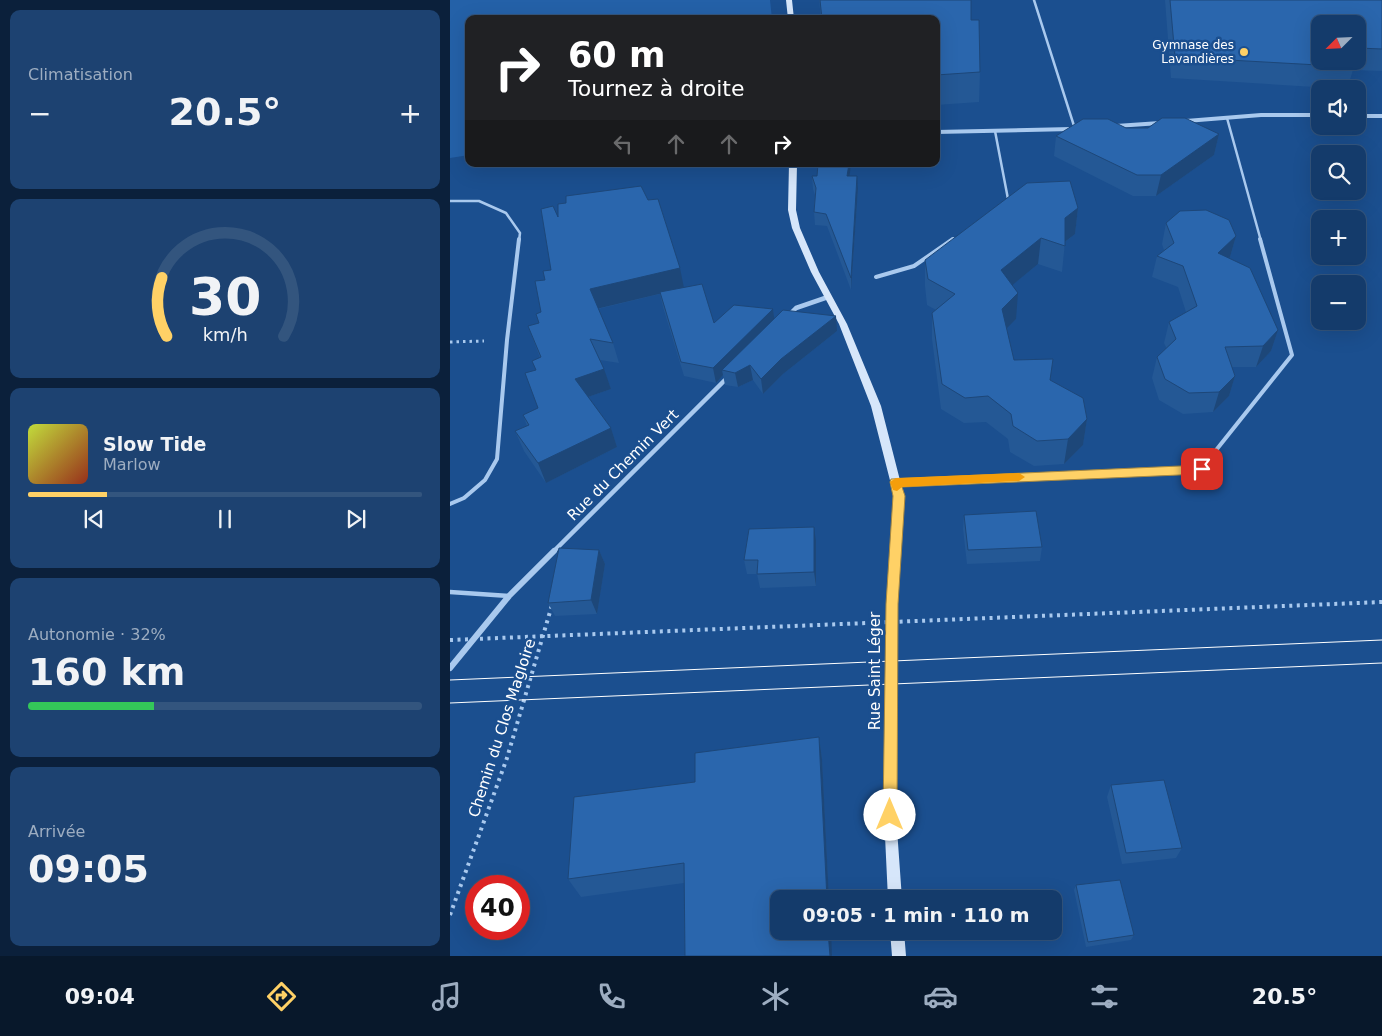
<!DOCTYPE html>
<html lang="fr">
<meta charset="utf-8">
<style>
body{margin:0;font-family:"DejaVu Sans",sans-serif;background:#1d4271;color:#f1f3f6;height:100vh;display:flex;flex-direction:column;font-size:19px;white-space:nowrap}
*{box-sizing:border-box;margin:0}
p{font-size:16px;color:#9dadc1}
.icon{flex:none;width:28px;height:28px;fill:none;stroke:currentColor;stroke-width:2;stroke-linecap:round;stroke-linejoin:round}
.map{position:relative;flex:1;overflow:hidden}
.sheet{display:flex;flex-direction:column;gap:10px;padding:10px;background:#0b203b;width:450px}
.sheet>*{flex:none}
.guide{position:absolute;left:15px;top:15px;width:475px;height:152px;border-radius:10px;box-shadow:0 5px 20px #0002,0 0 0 1px #33557e;background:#202124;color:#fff;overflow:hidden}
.needle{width:32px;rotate:246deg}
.controls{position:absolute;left:861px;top:15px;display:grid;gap:10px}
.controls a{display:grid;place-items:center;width:55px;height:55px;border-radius:10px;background:#143b6b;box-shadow:0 5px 20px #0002,0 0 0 1px #33557e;font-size:25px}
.speed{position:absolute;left:15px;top:875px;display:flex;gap:10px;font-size:25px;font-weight:700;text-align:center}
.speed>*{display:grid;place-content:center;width:65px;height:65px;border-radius:50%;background:#143b6b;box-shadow:0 5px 20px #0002,0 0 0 1px #33557e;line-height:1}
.speed .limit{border:8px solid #d22;background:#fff;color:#111}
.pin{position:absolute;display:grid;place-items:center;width:42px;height:42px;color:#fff;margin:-21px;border-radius:10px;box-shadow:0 2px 8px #0006}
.me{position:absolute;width:55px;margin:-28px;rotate:0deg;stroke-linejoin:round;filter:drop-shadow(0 0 4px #0008)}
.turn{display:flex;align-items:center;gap:18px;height:105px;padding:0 20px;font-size:22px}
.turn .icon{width:65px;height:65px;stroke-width:2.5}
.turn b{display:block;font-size:35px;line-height:42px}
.lanes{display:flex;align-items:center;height:48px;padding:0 20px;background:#0003;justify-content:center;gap:25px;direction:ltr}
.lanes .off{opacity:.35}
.big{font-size:38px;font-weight:700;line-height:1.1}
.sheet .widget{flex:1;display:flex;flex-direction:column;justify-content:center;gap:8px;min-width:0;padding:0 18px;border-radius:10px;background:#1d4271}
.sheet .dial{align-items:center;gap:0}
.dial svg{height:130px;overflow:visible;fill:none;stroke:#33557e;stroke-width:7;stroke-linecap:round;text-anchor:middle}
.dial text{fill:#f1f3f6;stroke:none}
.song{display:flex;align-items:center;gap:15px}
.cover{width:60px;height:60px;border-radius:8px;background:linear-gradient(135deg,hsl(70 70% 55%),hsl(10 70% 35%))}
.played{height:5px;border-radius:2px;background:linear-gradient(90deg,#ffd166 20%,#33557e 20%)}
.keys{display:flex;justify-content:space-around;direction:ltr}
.heat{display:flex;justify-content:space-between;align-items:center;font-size:28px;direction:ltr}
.charge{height:8px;border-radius:4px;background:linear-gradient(90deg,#34c759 32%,#33557e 0)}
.trip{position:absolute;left:320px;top:890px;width:292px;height:50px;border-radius:10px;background:#143b6b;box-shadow:0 5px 20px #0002,0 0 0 1px #33557e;font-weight:700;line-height:50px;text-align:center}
.tabs{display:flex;height:80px;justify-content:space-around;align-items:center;background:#08182b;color:#9dadc1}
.tabs .icon{width:35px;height:35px}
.tabs .current{color:#ffd166}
.tabs b{font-size:22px;color:#f1f3f6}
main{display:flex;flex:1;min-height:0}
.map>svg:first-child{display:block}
.green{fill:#2461a8}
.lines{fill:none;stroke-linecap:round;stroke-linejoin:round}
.path-far1{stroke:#a9c9ee;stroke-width:3;stroke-dasharray:2.5 4;stroke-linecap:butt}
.path{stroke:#a9c9ee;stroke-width:4;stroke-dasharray:3 4.5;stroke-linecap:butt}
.lane-far2{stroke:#a9c9ee;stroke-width:2.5}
.lane-far1{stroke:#a9c9ee;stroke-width:4}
.lane{stroke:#a9c9ee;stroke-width:4.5}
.street-far2{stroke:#a9c9ee;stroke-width:4}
.street-far1{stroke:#a9c9ee;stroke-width:4.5}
.street{stroke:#a9c9ee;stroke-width:6}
.secondary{fill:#d6e6fa;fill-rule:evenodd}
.tram{stroke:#fff;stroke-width:1}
.path-bridge{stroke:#a9c9ee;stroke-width:4;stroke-dasharray:3 4.5;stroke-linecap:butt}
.wall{fill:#245895;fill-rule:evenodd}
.shaded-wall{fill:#1d4779}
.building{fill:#2a66ad;stroke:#1d4779}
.route{fill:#ffd166;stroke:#a68842}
.slow{fill:#f59e0b}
.poi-dot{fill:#ffd166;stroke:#1b4f8f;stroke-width:2}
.labels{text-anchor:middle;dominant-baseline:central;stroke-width:5;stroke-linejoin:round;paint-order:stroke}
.far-poi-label{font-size:12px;fill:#fff;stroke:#1b4f8f;text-anchor:end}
.street-label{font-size:15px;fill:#fff;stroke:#1b4f8f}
</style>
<main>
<section class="sheet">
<div class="widget"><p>Climatisation</p>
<div class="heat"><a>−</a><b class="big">20.5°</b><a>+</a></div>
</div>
<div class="widget dial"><svg viewBox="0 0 100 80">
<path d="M14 69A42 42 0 1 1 86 69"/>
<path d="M14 69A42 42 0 0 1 11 33" stroke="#ffd166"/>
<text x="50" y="56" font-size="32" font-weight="700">30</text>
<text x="50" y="72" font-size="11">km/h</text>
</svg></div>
<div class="widget">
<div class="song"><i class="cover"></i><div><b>Slow Tide</b><p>Marlow</p></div></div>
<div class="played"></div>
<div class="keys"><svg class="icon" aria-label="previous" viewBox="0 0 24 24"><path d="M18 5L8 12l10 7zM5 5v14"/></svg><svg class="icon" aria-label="pause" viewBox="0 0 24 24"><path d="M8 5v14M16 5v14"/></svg><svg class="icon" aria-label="next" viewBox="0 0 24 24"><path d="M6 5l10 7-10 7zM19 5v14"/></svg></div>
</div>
<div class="widget"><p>Autonomie · 32%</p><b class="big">160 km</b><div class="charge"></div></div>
<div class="widget"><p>Arrivée</p><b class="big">09:05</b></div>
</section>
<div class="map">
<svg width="932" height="956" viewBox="0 0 932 956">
<rect width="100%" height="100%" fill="#1b4f8f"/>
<path class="green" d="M0,0H320L322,19H19V155L0,158Z"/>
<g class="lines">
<path class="path-far1" d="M0,342L34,341"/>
<path class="path" d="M0,915L57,758L102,605"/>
<path class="lane-far2" d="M584,0L625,129
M777,118L811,241
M545,131L558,199
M0,201H29L56,213L70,233L69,241
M502,241L504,239"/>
<path class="lane-far1" d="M426,277L464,266L503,239
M446,482L751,469L842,355L810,239
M0,504L14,498L35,480L47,459L57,340L69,239"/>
<path class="lane" d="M0,592L59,596"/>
<path class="street-far2" d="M908,116H932
M736,121L811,115H870
M666,126L710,123
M486,132L622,129"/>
<path class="street-far1" d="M338,316L346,308L378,297
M103,552L278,377"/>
<path class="street" d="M0,668L59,596L104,551"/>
<path class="secondary" d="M336,0H342L344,19H338Z
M339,164H347L346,210L350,228L369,272L397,324L431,406L454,496L447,604L446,815L452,899H438L434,815L437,604L444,496L421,406L389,324L361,272L342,228L338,210Z
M440,931H454L456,956H442Z"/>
<path class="tram" d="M0,680L932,640
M0,703L932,663"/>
<path class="path-bridge" d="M0,640L932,602"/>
</g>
<path class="wall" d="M369,0H521V20L530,72L529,102L486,105V19H371Z
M715,0H932V71L903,70L897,89L721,78ZM908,24V61H870Z
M676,128L769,134L764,155L706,196H683L604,156L606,136Z
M368,164H401L399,176L408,189L401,290L377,226L365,225L364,212L365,195L363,189L362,176H367Z
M628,208L625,234L615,242L612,272L588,264L562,285L566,319L556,328L564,360L600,380L637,419L633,445L614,464L584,466L560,452L558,439L536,422L514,423L491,409L482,339V313L486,310L477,305L475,286V260Z
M108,217L234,287L264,323L323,309L324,319L387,331L333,374L313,394L303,380L288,387L275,385L273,375L266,383L234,376L213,307L210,294L148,309L163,343L169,363L150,360L161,389L138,397L161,428L167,447L96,483L74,451L65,431L77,426L73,415L88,408L86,370L90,358L78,326L89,323L91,312L95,280L101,270Z
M716,223L786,236L780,257L779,258L828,330L821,351L806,367H782L785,376L779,396L763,412L733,414L709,400L702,378L707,357L717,349L714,343L719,322L736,312L728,287L702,277L707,256L714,250L712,244Z
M514,515L592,547L590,561L517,564L513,529Z
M366,541V586L310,588L307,574H297L294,560Z
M149,550L155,564L147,614L105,616L98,603Z
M369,737L372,759L379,899H329L234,883L131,897L118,879L245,782Z
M661,785L732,848L726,858L672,864L657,797Z
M626,885L684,935L681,940L636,947L624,890Z"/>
<path class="shaded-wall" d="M769,134L764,155L706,196L711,175Z
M399,164H401L398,189L397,176Z
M407,176L408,189L401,290V278Z
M628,208L625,234L612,244L615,218Z
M786,236L780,257L763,274L768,253Z
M591,238L588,264L549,296L551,270Z
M230,268L234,288L146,309L140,289Z
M568,293L566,319L550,335L552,309Z
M323,309L325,324L272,370L273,375L266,383L263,368Z
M386,316L387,331L333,374L313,394L311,379L331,359Z
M828,330L821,351L806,367L813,346Z
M300,365L303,380L288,387L285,373Z
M154,369L161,389L132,399L125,379Z
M785,376L779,396L763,412L769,392Z
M637,419L633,445L614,464L618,439Z
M161,428L167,447L96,483L88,463Z
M364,527L366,541V586L364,572Z
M149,550L155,564L147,614L141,600Z
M369,737L372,759L379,899H377Z
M378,931H381L382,956H380Z"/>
<path class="building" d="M370,0H521V20H529L530,72L486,75V19H372Z
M720,0H932V49L908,48V24H870V61H902L904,67L725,57Z
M712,118H735L769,134L711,175H687L606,136L633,119H658L676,128H698Z
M368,164H399L397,176H407L401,278L376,214L364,212L366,188L362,176H367Z
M620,181L628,208L615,218V246L591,238L551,270L568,293L552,309L564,360L603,359L600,380L633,398L637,419L618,439L587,441L563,426L561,414L538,396L515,398L492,384L482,313L505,294L478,279L475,260L577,183Z
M191,186L198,200L208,199L230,268L140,289L163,343L140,339L154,369L125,379L161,428L88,463L65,431L79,425L73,415L88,408L75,373L86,370L82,361L91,357L78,326L89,323L86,314L91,312L85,281L95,280L93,271L101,270L91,209L103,206L108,217V204L116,203V196Z
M756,210L779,220L786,236L768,253L800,268L828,330L813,346L775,347L785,376L769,392L739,393L715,379L707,357L726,339L719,322L747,306L733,266L707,256L724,243L716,223L730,211Z
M252,284L264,323L284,305L323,309L263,368L231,362L210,292Z
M333,310L386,316L331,359L311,379L300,365L285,373L272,370Z
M586,511L592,547L518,550L514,515Z
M364,527V572L307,574L308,560H294L299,529Z
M109,548L149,550L141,600L98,603Z
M369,737L377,899H329V931H378L380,956H235L234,863L118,879L124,797L245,782V753Z
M714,780L732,848L676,853L661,785Z
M670,880L684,935L638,942L626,885Z"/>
<path class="route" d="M752,465L757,469L752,474L452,487L455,496L448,604L447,815L445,820L440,822L435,820L433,815L436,604L443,496L440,482L441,479Z"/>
<path class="slow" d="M569,473L575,477L569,481L452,487L447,491L443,490L440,482L446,478Z"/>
<circle class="poi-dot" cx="794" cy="52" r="5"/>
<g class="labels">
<g class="far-poi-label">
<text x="784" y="45">Gymnase des<tspan x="784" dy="14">Lavandières</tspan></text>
</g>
<g class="street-label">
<text transform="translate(173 465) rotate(-45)">Rue du Chemin Vert</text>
<text transform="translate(425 671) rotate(-90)">Rue Saint Léger</text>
<text transform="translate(52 728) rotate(-72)">Chemin du Clos Magloire</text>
</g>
</g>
</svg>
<div class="controls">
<a><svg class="needle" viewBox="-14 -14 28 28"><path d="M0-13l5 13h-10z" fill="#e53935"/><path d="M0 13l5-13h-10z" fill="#9dadc1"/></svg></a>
<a><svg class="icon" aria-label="sound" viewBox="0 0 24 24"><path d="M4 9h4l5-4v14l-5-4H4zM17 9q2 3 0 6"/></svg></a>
<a><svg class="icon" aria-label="search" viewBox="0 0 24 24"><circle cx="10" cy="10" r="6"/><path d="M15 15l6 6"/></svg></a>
<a>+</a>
<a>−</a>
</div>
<div class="speed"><div class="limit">40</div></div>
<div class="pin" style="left:752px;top:469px;background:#d93025"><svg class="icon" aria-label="arrive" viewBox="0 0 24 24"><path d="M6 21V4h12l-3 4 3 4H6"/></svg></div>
<svg class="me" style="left:440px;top:815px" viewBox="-20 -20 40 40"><circle r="19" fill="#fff"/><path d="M0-13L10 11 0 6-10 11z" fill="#ffd166"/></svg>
<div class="trip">09:05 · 1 min · 110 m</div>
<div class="guide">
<div class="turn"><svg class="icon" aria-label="right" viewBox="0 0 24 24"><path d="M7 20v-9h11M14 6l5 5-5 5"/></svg><div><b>60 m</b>Tournez à droite</div></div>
<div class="lanes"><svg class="icon off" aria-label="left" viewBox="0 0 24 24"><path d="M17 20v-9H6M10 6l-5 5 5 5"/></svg><svg class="icon off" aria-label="ahead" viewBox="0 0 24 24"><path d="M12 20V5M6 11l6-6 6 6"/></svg><svg class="icon off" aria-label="ahead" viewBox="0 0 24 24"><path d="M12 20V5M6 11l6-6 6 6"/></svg><svg class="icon" aria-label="right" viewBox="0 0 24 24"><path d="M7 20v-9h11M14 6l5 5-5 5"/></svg></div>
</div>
</div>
</main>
<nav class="tabs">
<b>09:04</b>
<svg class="icon current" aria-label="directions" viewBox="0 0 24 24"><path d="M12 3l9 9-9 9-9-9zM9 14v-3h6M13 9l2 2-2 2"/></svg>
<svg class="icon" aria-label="music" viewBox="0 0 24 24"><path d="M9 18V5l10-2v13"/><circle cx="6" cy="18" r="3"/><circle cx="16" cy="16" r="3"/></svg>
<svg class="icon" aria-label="phone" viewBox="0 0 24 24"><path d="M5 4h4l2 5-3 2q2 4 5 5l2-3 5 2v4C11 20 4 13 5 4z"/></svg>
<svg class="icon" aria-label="climate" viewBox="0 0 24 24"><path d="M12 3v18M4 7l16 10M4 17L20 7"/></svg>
<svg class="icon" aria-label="car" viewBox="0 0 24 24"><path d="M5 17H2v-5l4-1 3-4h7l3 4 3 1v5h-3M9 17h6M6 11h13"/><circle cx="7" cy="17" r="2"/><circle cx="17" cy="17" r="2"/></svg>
<svg class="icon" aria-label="filters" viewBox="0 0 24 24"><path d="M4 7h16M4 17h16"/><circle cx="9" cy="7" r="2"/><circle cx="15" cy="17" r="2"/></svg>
<b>20.5°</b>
</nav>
